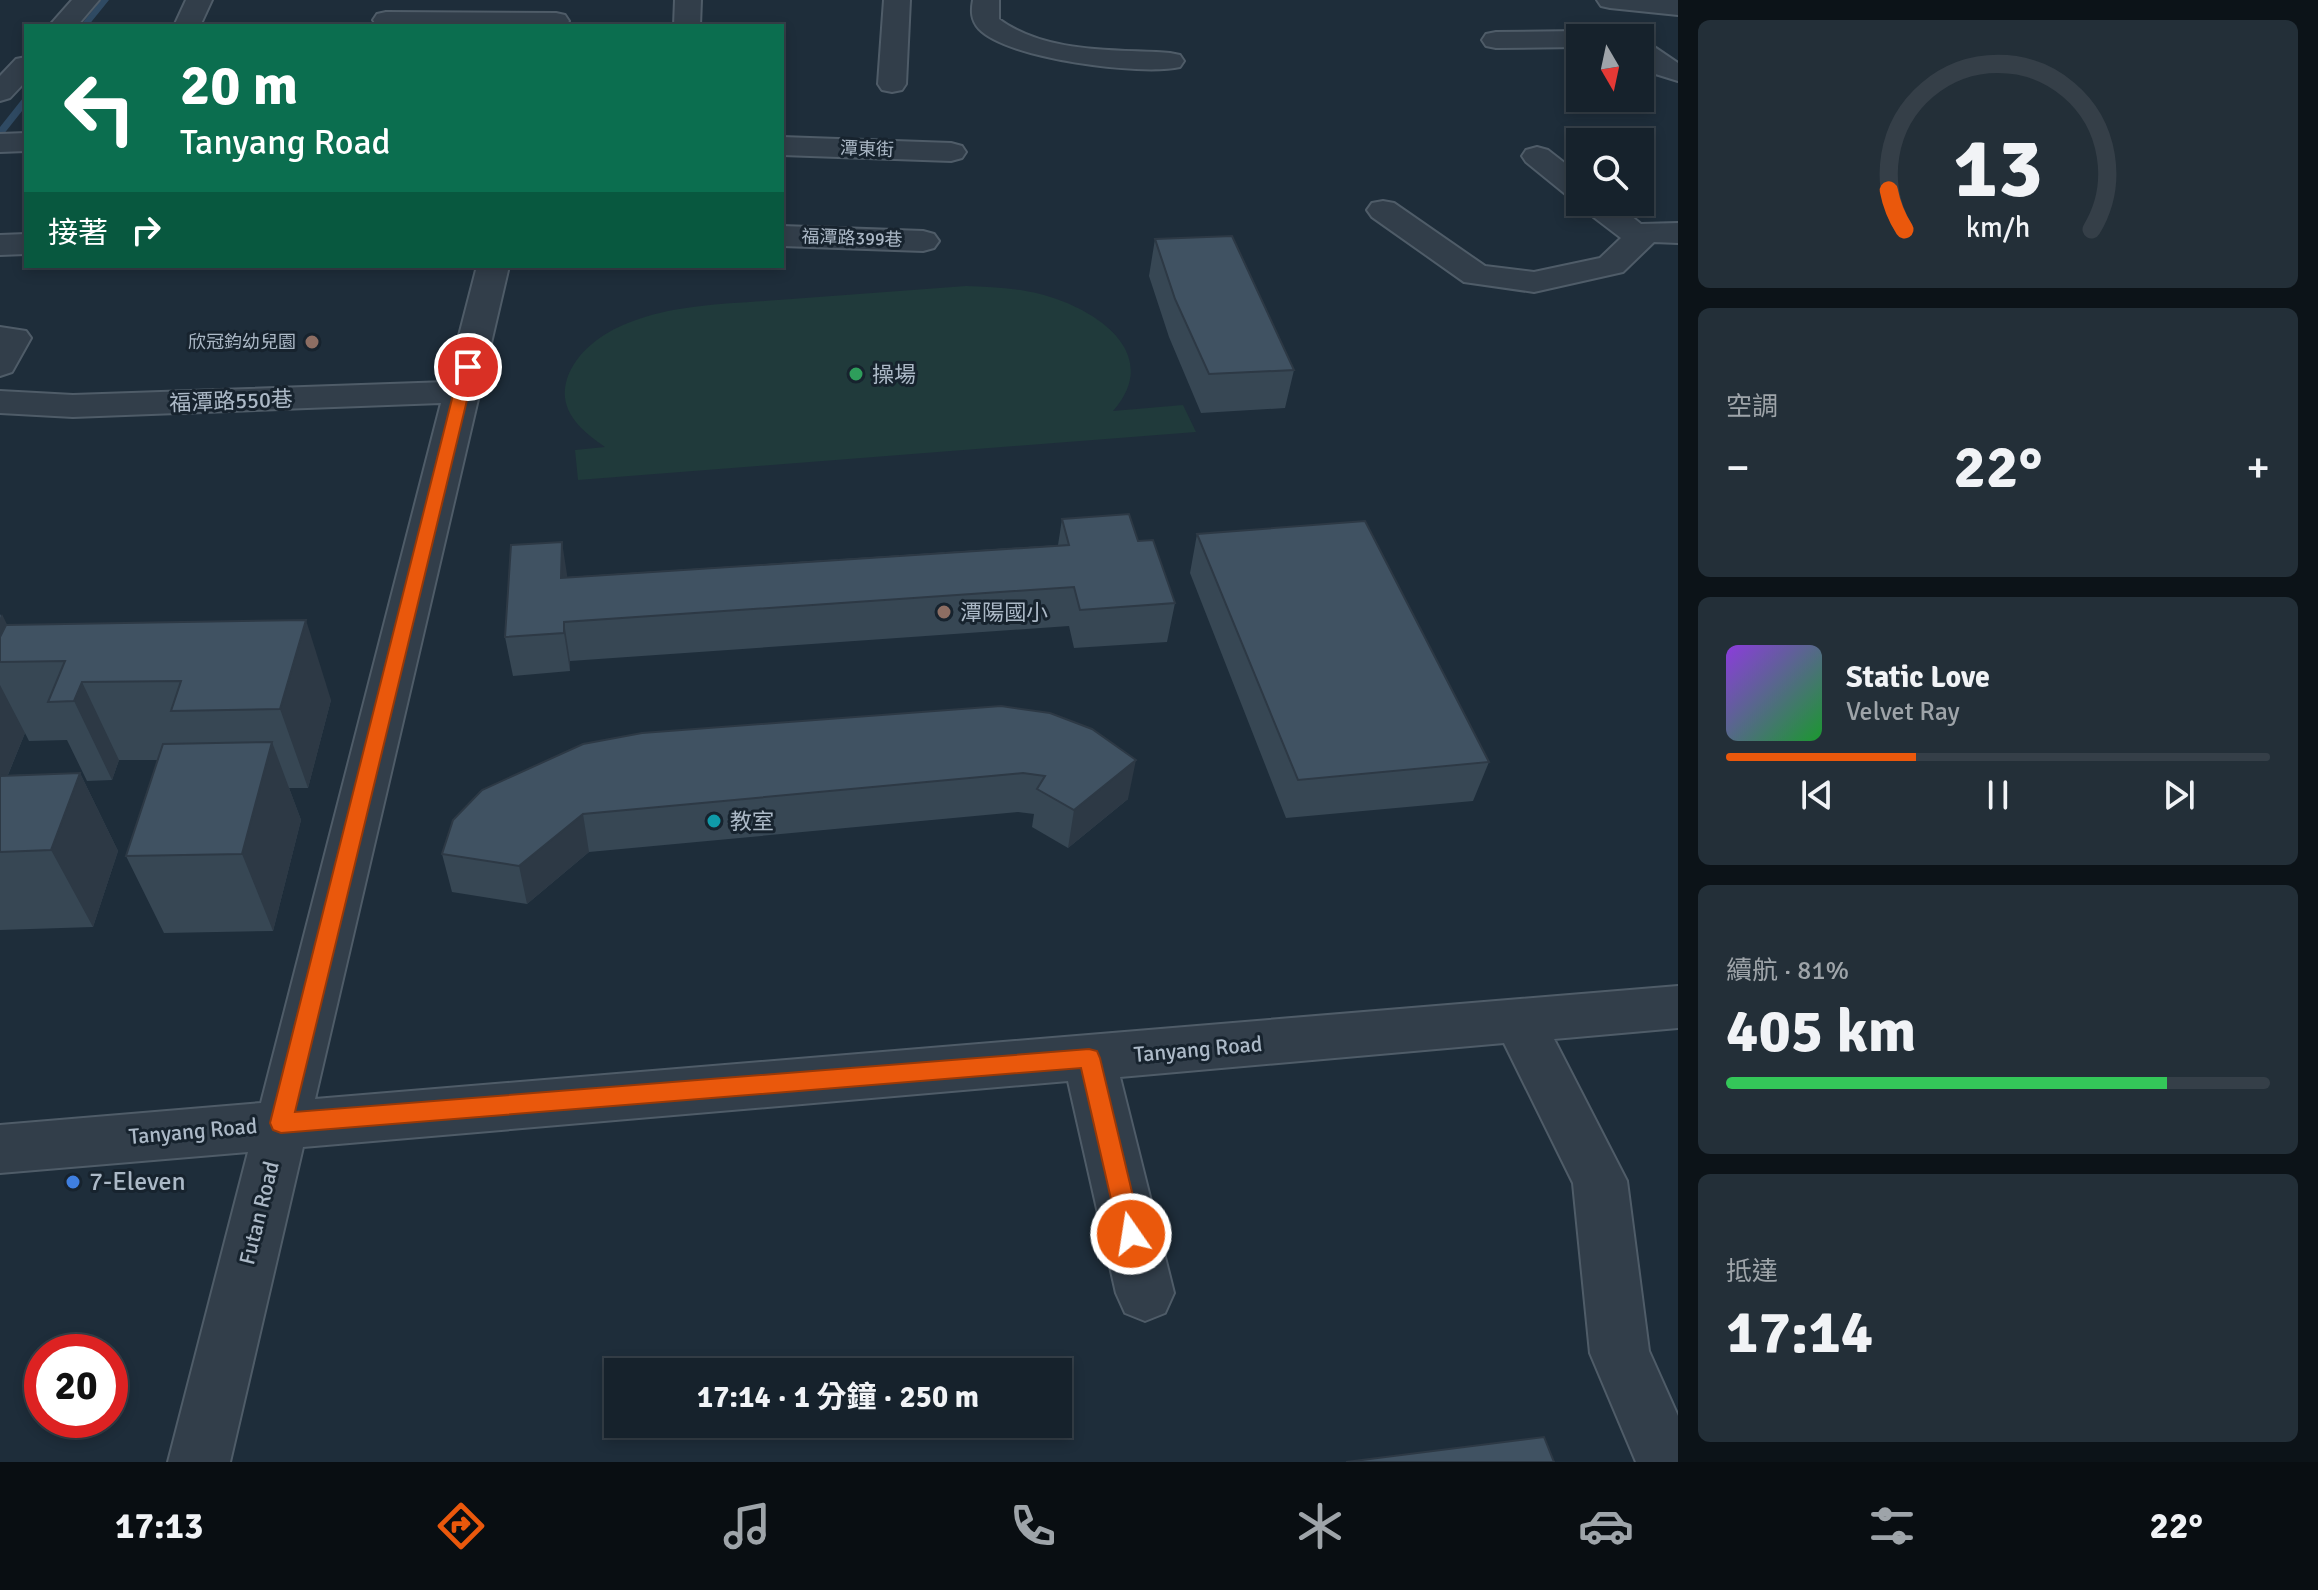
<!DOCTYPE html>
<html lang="zh-TW">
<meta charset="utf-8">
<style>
body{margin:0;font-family:Signika,"Noto Sans TC",sans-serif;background:#232f38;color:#f1f3f6;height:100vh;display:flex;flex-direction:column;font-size:30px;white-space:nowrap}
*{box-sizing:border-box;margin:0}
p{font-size:26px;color:#9ea4a9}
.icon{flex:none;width:44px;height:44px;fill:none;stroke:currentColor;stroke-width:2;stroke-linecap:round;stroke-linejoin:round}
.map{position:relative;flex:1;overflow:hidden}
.sheet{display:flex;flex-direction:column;gap:20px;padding:20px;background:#0c1318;width:640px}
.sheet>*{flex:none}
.guide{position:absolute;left:24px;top:24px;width:760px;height:244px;border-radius:0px;box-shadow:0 4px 12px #0003,0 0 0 2px #353f48;background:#0b6e4f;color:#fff;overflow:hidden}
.needle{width:52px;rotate:171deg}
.tools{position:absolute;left:1566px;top:24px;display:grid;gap:16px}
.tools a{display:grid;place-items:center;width:88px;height:88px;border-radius:0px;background:#16222c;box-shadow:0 4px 12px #0003,0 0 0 2px #353f48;font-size:40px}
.speed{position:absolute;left:24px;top:1334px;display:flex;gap:16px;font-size:40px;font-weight:700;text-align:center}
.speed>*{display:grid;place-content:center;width:104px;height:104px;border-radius:50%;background:#16222c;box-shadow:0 4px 12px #0003,0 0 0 2px #353f48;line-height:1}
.speed .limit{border:12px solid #d22;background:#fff;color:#111}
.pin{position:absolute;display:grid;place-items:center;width:68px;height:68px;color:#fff;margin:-34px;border:4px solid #fff;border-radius:50%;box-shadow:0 2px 8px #0007}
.me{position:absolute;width:88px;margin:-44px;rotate:347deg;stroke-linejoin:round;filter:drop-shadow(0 0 6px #0008)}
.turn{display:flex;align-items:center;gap:28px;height:168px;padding:0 24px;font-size:36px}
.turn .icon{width:104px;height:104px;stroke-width:2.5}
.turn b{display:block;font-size:56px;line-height:68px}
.then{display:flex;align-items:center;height:76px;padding:0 24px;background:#0003;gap:16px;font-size:30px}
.big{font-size:60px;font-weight:700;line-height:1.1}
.sheet .widget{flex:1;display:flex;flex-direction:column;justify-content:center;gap:12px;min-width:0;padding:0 28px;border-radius:12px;background:#232f38}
.sheet .dial{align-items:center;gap:0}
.dial svg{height:208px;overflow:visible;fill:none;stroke:#353f48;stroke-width:7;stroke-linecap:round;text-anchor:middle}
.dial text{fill:#f1f3f6;stroke:none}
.song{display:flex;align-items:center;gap:24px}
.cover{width:96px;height:96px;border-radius:12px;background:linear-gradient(135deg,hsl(270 70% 55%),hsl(130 70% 35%))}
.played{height:8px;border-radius:4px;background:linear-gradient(90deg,#ea580c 35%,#353f48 35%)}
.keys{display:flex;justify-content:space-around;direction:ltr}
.heat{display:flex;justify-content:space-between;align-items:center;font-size:44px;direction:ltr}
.charge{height:12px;border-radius:6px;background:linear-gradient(90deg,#34c759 81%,#353f48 0)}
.trip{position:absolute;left:604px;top:1358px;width:468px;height:80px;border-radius:0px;background:#16222c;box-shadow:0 4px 12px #0003,0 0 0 2px #353f48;font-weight:700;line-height:80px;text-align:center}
.menu{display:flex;height:128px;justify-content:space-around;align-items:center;background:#090e12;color:#9ea4a9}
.menu .icon{width:56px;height:56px}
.menu .selected{color:#ea580c}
.menu b{font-size:36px;color:#f1f3f6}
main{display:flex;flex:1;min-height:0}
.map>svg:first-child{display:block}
.green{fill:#203a3b}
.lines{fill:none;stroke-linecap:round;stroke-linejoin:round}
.stream{fill:#2f4a63;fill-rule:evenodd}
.minor-casing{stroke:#4f5c68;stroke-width:4}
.minor{fill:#323e4a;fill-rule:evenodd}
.wall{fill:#374754}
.shaded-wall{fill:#2d3945}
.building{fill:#405262;stroke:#2d3945;stroke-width:2}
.route{fill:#ea580c;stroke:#983908;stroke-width:2}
.education-dot{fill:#8d6e63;stroke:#17232e;stroke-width:3}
.leisure-dot{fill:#2e9e5b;stroke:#17232e;stroke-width:3}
.culture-dot{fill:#0f9aa8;stroke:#17232e;stroke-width:3}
.shop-dot{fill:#3f7fe0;stroke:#17232e;stroke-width:3}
.labels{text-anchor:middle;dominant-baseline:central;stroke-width:6;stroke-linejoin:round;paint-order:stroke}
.far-street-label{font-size:18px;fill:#acb9c7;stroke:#17232e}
.far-poi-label{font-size:18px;fill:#acb9c7;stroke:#17232e;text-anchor:end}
.poi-label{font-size:22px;fill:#acb9c7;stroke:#17232e;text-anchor:start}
.street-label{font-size:22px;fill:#acb9c7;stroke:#17232e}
.near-poi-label{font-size:26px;fill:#acb9c7;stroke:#17232e;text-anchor:start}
</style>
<main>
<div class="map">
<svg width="1678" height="1462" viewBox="0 0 1678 1462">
<rect width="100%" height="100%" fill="#1e2d3a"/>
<path class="green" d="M966,286C991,287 1016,288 1040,294C1095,308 1164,353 1113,411L1183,405L1196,432L578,480L575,450L605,447C582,431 557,411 567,379C576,352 602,333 628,323C675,304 728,304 778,300C841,295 904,291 966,286Z"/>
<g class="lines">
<path class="stream" d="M101,0H109L88,26H80Z
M26,97V106L3,135L0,136V127L23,98Z"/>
<g class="minor-casing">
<path id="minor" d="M72,0H99L77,26H49Z
M186,0H212L200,26H174Z
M675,0H701L700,26H674Z
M884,0H910L906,84L902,90L892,92L882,90L878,84Z
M973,0H999V19C1046,54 1114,49 1170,53L1180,55L1184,61L1180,67C1142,76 1007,59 979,29C971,20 971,11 973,0Z
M1597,0H1678V15L1610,8L1601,6Z
M386,12L556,13L565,15L569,21L566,26H377L373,20L377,14Z
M1580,31L1590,33L1593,38H1580V47L1496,48L1486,46L1482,40L1486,34L1496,32Z
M1640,42L1650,44L1678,63V81L1649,72L1640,64Z
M26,57V81L10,98L0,101V76L16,59Z
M26,133V151L0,152V134Z
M782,137L951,143L962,146L966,152L962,158L951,161L782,155Z
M1537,147L1548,150L1580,175V199L1569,197L1526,162L1522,156L1526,150Z
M1580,200L1614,202L1641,224L1678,223V243L1654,242L1623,272L1534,292L1464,282L1372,217L1367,210L1372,203L1383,201L1394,203L1485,266L1534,272L1600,258L1621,238L1583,209Z
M782,226L923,231L934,234L939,241L934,248L923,251L782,246Z
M26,234V254L0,255V235Z
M477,266H509L315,1099L1678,986V1028L1554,1039L1627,1181L1649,1351L1678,1416V1462H1636L1590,1353L1573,1183L1504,1043L1120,1077L1174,1293L1165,1313L1145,1321L1125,1313L1116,1293L1068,1081L303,1147L230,1462H168L248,1152L0,1173V1125L261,1103L441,403L73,417L0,413V391L73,395L447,382Z
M0,327L26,331L31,338L12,372L0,376Z"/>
</g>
<use href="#minor" class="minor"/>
</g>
<path class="wall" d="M1155,239L1294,370L1285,408L1201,413L1169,337L1149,276Z
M1062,519L1138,541L1175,603L1167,642L1074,648L1069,626L570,661V671L513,676L505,637L567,577L1058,545Z
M1197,534L1489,762L1473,801L1286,818L1190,573Z
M0,614L7,625L331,700L308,788H289L301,820L273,931L164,933L126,856L158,760H119L112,780L87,781L67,740L29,741L25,733L8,775L80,773L118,851L93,927L0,930Z
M1001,706L1128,799L1068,848L1032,827L1034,814L1018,812L589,852L527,904L452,892L442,854L642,733Z"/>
<path class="shaded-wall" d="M562,542L568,581L561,578Z
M2,614L25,662H0V618Z
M306,620L331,700L308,788L280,709Z
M564,622L570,661V671L564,633Z
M82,682L119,760L112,780L74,701Z
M0,685L25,733L0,794Z
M272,742L301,820L273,931L242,854Z
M1136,760L1128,799L1068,848L1074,810Z
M80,773L118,851L93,927L51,850Z
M583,814L589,852L527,904L519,866Z"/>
<path class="building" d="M1232,236L1294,370L1209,374L1175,299L1155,239Z
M1129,514L1138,541L1153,540L1175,603L1080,610L1074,587L564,622V633L505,637L511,545L562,542L561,578L1069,545L1062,519Z
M1365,521L1489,762L1298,780L1197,534Z
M306,620L280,709L171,711L181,681L82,682L74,701L48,702L65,661L0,662V637L6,625Z
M1001,706L1050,713L1092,729L1136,760L1074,810L1037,789L1045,776L1023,773L583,814L519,866L442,854L453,820L482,790L583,744L642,733Z
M272,742L242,854L126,856L163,744Z
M80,773L51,850L0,852V776Z
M1544,1437L1554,1462H1346Z"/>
<path class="route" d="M468,362L475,367L295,1112L1089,1049L1097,1051L1100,1058L1142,1234L1139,1242L1131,1245L1123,1242L1119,1234L1081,1068L281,1133L273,1130L270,1123L460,367Z"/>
<g class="education-dot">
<circle cx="312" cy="342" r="8"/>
<circle cx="944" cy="612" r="8"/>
</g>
<circle class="leisure-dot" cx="856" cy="374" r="8"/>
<circle class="culture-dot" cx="714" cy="821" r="8"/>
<circle class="shop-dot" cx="73" cy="1182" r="8"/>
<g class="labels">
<g class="far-street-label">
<text transform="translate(867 149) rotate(2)">潭東街</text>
<text transform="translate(852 238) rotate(2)">福潭路399巷</text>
</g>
<g class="far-poi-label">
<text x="296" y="342">欣冠鈞幼兒園</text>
</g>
<g class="poi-label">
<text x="872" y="374">操場</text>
<text x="960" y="612">潭陽國小</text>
<text x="730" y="821">教室</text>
</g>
<g class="street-label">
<text transform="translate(231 401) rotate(-2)">福潭路550巷</text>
<text transform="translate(1198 1049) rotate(-5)">Tanyang Road</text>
<text transform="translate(193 1131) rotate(-5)">Tanyang Road</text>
<text transform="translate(259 1213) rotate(-76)">Futan Road</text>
</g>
<g class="near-poi-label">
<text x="89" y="1182">7-Eleven</text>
</g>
</g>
</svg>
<div class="tools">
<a><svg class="needle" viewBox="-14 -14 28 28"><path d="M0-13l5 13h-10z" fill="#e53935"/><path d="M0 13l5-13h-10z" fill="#9ea4a9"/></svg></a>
<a><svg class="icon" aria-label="search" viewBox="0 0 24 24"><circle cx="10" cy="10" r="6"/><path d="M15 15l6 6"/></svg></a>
</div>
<div class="speed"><div class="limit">20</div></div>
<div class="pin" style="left:468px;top:367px;background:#d93025"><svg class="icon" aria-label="arrive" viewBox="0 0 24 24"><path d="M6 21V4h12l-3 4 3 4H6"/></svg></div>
<svg class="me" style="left:1131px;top:1234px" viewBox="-20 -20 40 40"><circle r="17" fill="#ea580c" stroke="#fff" stroke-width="3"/><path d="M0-11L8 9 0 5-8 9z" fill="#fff"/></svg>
<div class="trip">17:14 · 1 分鐘 · 250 m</div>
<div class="guide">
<div class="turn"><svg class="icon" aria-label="left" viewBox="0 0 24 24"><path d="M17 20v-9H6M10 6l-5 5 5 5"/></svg><div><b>20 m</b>Tanyang Road</div></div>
<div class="then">接著<svg class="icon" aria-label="right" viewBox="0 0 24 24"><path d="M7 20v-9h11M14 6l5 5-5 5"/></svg></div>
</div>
</div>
<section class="sheet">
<div class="widget dial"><svg viewBox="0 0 100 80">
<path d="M14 69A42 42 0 1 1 86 69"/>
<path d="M14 69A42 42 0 0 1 8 54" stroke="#ea580c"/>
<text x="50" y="56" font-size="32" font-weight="700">13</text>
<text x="50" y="72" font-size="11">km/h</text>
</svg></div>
<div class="widget"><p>空調</p>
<div class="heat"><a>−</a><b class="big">22°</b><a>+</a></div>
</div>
<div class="widget">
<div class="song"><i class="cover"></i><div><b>Static Love</b><p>Velvet Ray</p></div></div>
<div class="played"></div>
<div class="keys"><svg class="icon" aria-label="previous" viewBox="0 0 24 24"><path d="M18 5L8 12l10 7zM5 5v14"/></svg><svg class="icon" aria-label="pause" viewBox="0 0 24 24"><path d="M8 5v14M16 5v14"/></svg><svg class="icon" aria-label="next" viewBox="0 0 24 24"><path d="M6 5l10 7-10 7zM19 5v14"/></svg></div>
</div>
<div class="widget"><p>續航 · 81%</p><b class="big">405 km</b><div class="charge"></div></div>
<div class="widget"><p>抵達</p><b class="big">17:14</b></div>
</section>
</main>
<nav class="menu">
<b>17:13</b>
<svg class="icon selected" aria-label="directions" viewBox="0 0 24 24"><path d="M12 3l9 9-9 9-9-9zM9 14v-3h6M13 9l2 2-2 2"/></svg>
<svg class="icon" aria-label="music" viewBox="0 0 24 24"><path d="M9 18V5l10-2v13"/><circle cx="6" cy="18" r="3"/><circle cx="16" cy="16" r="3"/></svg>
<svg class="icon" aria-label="phone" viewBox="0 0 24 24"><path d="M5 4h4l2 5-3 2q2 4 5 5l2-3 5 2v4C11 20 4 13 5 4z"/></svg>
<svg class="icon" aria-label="climate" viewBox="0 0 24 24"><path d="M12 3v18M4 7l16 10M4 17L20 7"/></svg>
<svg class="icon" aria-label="car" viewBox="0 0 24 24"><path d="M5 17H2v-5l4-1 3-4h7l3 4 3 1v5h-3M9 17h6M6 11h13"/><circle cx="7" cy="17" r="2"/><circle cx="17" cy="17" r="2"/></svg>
<svg class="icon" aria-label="filters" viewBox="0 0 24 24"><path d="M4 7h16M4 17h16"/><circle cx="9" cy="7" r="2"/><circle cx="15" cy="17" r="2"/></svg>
<b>22°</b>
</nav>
